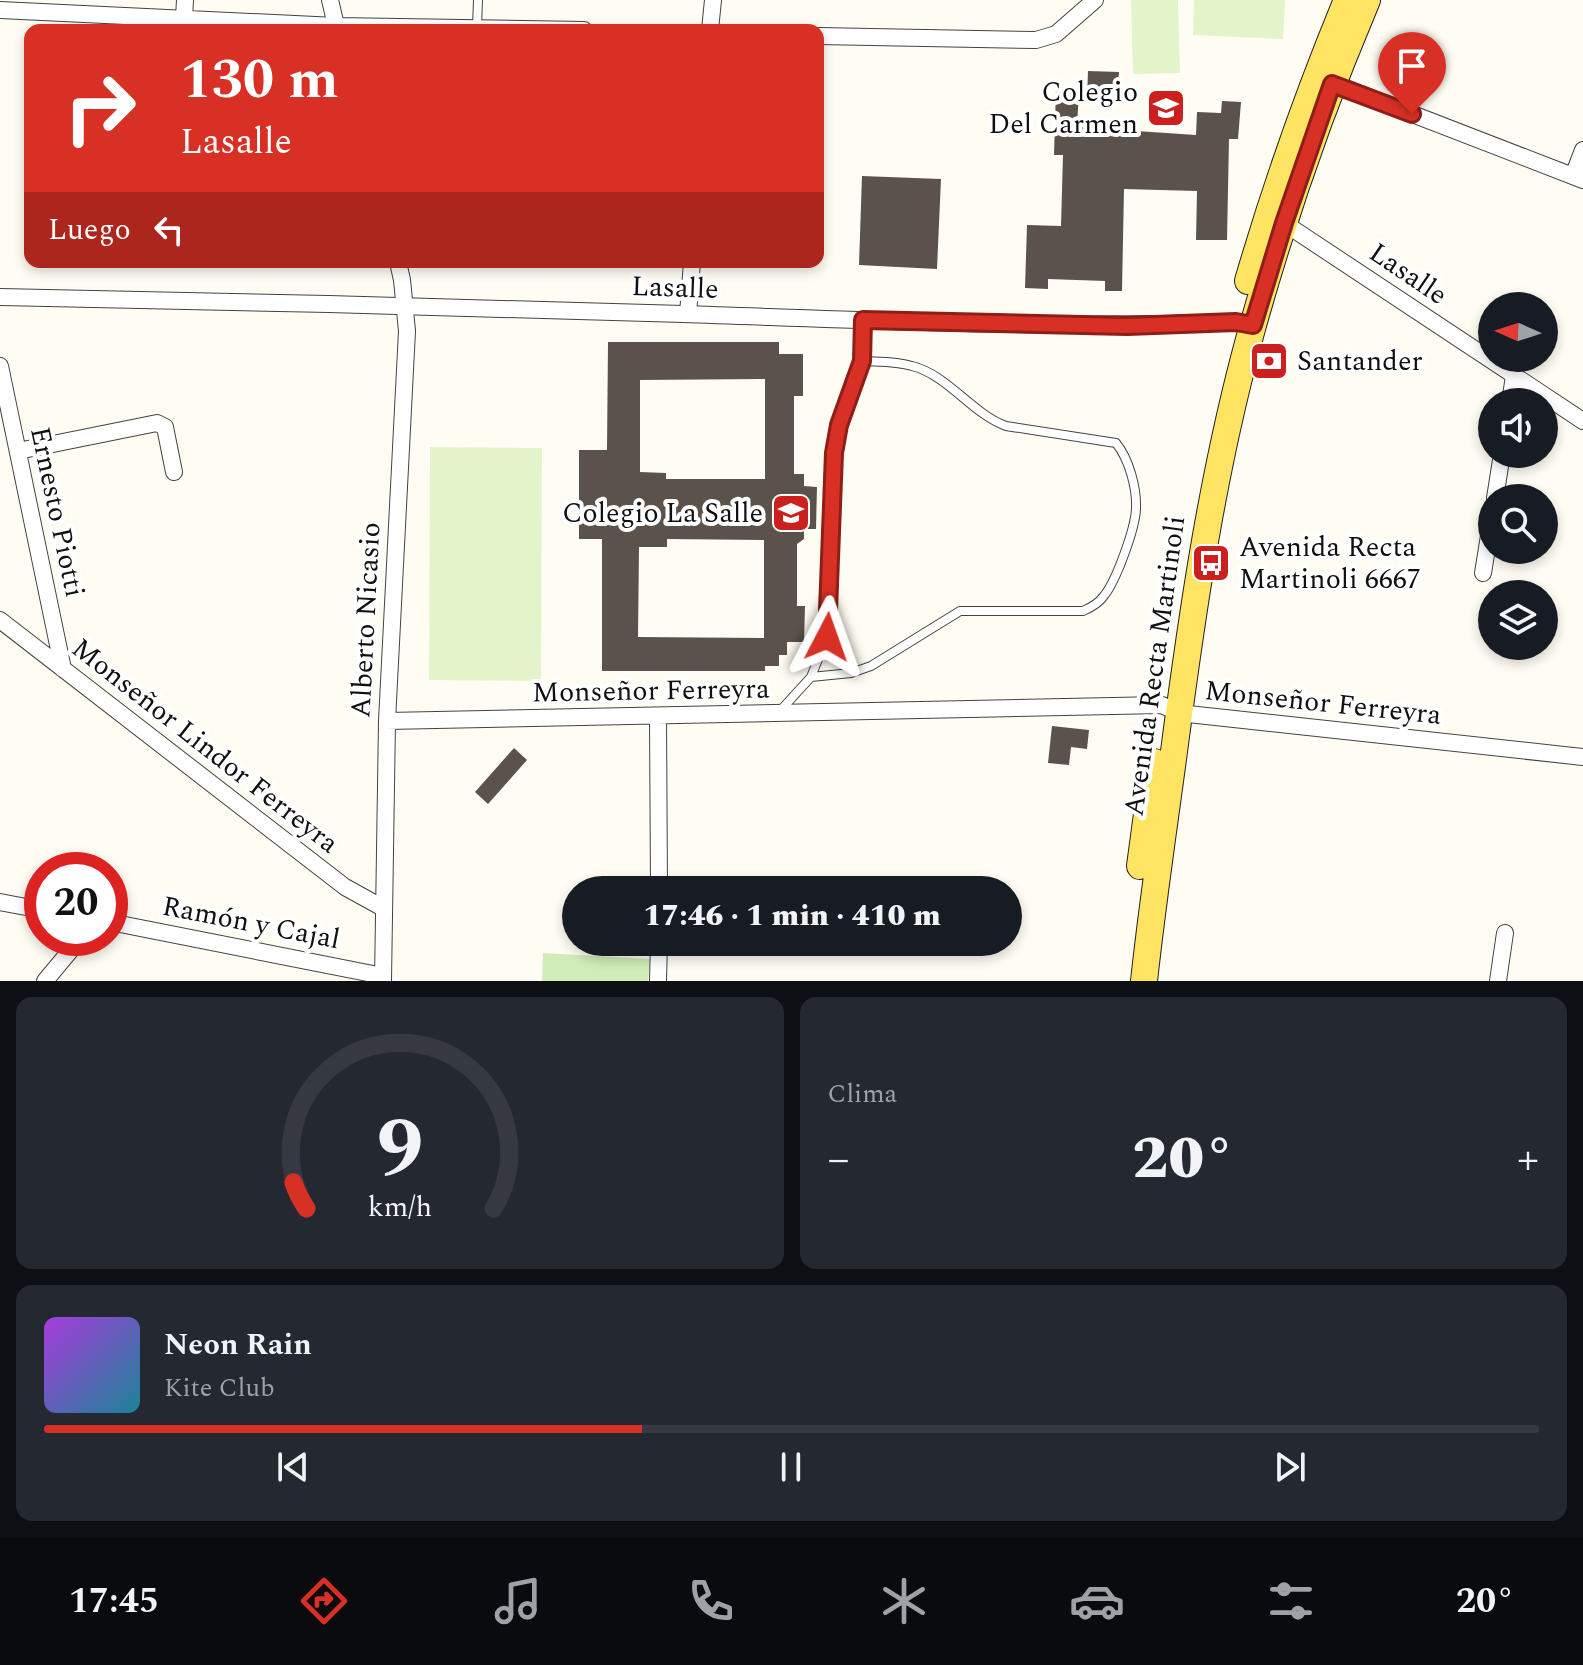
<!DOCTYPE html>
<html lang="es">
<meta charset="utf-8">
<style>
body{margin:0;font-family:Spectral,serif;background:#242831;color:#f1f3f6;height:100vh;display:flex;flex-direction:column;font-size:30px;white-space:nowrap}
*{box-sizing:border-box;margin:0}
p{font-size:26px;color:#9ea1a6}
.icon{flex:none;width:44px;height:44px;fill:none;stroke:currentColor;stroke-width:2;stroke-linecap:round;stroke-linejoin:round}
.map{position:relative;height:981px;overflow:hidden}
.details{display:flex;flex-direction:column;gap:16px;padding:16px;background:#0d0f14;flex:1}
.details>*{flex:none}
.top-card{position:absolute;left:24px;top:24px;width:800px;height:244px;border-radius:16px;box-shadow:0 4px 12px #0003;background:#d93025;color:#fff;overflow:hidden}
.needle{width:52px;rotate:273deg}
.controls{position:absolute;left:1478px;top:292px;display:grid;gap:16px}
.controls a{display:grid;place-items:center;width:80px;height:80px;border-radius:50%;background:#171b24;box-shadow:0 4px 12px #0003;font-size:40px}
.speed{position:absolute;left:24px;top:852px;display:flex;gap:16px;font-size:40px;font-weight:700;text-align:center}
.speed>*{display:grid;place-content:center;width:104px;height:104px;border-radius:50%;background:#171b24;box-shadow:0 4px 12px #0003;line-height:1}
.speed .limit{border:12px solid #d22;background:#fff;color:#111}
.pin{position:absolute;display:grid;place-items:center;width:68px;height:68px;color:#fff;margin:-82px -34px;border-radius:50% 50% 50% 0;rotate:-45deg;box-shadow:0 0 8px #0007}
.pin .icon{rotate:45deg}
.me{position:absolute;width:88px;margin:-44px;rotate:4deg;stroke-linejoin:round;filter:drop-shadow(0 0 6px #0008)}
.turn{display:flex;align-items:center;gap:28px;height:168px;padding:0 24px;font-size:36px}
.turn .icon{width:104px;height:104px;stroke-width:2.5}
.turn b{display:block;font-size:56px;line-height:68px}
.then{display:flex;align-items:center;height:76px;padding:0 24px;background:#0003;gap:16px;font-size:30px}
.big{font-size:60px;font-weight:800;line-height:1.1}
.details .tile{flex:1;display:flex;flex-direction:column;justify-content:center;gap:12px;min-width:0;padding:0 28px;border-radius:16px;background:#242831}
.details .dial{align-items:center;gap:0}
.dial svg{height:208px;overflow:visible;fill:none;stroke:#363941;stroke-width:7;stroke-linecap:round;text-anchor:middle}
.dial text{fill:#f1f3f6;stroke:none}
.song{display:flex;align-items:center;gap:24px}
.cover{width:96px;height:96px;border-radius:12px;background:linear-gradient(135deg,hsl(280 70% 55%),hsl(190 70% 35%))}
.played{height:8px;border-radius:4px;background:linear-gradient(90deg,#d93025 40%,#363941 40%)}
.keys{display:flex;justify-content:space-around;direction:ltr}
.heat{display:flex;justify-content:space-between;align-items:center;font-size:44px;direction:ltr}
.details .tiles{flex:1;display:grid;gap:16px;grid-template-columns:1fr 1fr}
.tile:last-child{grid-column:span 2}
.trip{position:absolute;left:562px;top:876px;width:460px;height:80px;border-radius:40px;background:#171b24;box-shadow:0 4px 12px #0003;font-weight:800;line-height:80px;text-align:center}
.tab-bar{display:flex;height:128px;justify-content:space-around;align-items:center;background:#090b0e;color:#9ea1a6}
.tab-bar .icon{width:56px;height:56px}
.tab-bar .active{color:#d93025}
.tab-bar b{font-size:36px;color:#f1f3f6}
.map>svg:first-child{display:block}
.green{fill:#d0edb9}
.pitch{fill:#e3f4cb}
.building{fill:#5a524b;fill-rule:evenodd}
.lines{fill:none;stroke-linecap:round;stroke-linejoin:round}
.lane-casing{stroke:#434343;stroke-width:10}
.street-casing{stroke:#434343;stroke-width:18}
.primary-casing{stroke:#212121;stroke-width:28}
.lane{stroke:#fff;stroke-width:8}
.street{stroke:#fff;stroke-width:16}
.primary{stroke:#ffe463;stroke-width:26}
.route-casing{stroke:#8d1f18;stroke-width:20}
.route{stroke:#d93025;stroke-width:14}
.labels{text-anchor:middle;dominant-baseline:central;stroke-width:8;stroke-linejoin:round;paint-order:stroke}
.poi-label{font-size:28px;fill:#101010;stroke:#fff;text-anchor:end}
.street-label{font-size:28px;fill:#101010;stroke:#fff}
</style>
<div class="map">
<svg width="1583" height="981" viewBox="0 0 1583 981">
<rect width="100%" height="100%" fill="#fffdf3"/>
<path class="green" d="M543,953L650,959L648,981H542Z"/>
<path class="pitch" d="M1131,0H1178L1180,73L1133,74Z
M1194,0H1285L1283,39L1193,35Z
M430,447L542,448L541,681L429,680Z"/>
<path class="building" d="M1088,71L1119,72L1118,86H1107V92H1100V100L1087,99Z
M1056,89L1079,90L1077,127L1196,135L1197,112L1221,113L1222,101L1241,102L1238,139H1229L1227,240H1196L1197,191L1124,189L1122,291H1105V281L1048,279V289L1025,288L1027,225L1061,226L1063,155H1054Z
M862,176L941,179L937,269L859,265Z
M608,342H779V354H803V396H794V474H804V486L817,487L816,529H804V539L797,544V606H805L804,642H787V655H779V666H765V671H602V539H579V450H607ZM765,379V479H666V473L640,472V380ZM667,539L764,540V638L638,637L639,547H667Z
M1052,726L1089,730L1087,749L1071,747L1069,765L1048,763Z
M514,748L527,760L488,804L475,792Z"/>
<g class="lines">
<g class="lane-casing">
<path id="lane" d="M477,27L478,0
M811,677L851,673L871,666L960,611H1083C1090,608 1098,604 1103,597C1116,582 1135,529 1136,509C1137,488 1129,459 1116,443L1006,426C971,413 948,375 912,366C896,361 878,362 862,361
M779,712L811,677L827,637L834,453L839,425L862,361L863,320"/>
</g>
<g class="street-casing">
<path id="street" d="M330,0L337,30
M0,10L336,26L584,30
M184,18L185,0
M710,30L713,0
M818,36L1036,40L1056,34L1095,0
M1327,81L1583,180
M1573,176L1583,150
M1284,223L1583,421
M0,297C228,301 455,307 683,314C867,320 1052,329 1236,322L1253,325
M688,314L692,262
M0,366L63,669
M1510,402L1514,376
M18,451L157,423L165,427L174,472
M1495,498L1502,454
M1483,573L1492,517
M0,620L345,887L383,908
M658,717L659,890
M387,721L1162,705L1179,713L1583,757
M0,902L42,910
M110,922L383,976
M45,981L70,951L76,938
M383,981L387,721L407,331L402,280L398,262
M658,981L659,942
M1498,981L1505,933"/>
</g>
<g class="primary-casing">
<path id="primary" d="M1248,281C1276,185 1309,92 1347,0
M1140,866L1154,762
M1144,981C1152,907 1163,833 1173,759C1192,613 1213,467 1253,325C1284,215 1322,106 1367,0"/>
</g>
<use href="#lane" class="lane"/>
<use href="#street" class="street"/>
<use href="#primary" class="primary"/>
</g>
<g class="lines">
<g class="route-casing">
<path id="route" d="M827,637L834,453L839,425L862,361L863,320L1127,326L1236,322L1253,325L1284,223L1332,84L1412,114"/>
</g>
<use href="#route" class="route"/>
</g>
<defs>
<g id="school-square" transform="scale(2)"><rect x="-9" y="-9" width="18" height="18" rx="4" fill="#cb201d" stroke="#fff"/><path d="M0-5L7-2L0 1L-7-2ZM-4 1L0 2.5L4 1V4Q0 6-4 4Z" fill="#fff"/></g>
<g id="bank-square" transform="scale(2)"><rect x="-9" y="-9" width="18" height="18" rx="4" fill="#cb201d" stroke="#fff"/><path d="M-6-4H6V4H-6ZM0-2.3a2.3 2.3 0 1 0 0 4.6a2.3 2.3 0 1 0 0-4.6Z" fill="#fff"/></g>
<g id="bus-square" transform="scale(2)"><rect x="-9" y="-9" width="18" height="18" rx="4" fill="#cb201d" stroke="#fff"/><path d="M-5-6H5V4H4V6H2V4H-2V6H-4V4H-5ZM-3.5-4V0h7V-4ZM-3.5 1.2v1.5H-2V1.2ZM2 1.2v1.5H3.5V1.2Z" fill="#fff"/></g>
</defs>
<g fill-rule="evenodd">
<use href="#school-square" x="1166" y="108"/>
<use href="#bank-square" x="1269" y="361"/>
<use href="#school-square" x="791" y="513"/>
<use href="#bus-square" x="1211" y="563"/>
</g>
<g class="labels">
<g class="poi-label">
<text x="1138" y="92">Colegio<tspan x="1138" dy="32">Del Carmen</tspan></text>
<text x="1297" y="361" text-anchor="start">Santander</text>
<text x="763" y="513">Colegio La Salle</text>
<text x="1239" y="547" text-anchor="start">Avenida Recta<tspan x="1239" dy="32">Martinoli 6667</tspan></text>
</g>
<g class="street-label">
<text transform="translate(1408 274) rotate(34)">Lasalle</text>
<text transform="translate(675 288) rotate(2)">Lasalle</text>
<text transform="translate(57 512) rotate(78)">Ernesto Piotti</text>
<text transform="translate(366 620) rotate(-87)">Alberto Nicasio</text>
<text transform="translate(1155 666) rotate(-82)">Avenida Recta Martinoli</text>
<text transform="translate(651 691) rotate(-1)">Monseñor Ferreyra</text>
<text transform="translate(1323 703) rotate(6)">Monseñor Ferreyra</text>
<text transform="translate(205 746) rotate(38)">Monseñor Lindor Ferreyra</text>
<text transform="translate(251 923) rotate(11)">Ramón y Cajal</text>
</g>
</g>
</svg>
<div class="controls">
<a><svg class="needle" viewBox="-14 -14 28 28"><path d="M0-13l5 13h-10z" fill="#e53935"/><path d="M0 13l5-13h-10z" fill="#9ea1a6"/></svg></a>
<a><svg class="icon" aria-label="sound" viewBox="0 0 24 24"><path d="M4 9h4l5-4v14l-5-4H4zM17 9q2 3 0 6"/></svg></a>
<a><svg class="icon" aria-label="search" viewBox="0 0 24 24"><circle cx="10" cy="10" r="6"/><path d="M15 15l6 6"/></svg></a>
<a><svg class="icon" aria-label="layers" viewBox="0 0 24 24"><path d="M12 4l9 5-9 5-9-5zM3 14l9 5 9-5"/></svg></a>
</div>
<div class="speed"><div class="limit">20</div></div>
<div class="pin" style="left:1412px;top:114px;background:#d93025"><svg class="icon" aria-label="arrive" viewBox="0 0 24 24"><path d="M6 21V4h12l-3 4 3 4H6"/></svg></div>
<svg class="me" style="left:827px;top:637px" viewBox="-20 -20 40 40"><path d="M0-17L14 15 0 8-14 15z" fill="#d93025" stroke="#fff" stroke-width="4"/></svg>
<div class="trip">17:46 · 1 min · 410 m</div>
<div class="top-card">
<div class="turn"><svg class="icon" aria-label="right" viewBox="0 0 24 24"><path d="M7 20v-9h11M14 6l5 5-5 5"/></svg><div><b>130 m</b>Lasalle</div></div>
<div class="then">Luego<svg class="icon" aria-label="left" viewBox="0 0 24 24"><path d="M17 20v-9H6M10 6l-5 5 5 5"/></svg></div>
</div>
</div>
<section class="details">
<div class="tiles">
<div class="tile dial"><svg viewBox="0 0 100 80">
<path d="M14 69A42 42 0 1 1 86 69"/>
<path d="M14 69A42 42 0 0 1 9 59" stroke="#d93025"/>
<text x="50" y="56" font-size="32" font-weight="700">9</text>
<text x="50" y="72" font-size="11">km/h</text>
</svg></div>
<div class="tile"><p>Clima</p>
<div class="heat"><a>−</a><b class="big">20°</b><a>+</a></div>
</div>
<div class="tile">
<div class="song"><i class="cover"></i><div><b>Neon Rain</b><p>Kite Club</p></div></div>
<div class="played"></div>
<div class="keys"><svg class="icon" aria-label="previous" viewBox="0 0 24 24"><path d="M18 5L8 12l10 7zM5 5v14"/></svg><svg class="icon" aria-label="pause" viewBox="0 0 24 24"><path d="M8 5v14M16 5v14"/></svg><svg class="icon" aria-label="next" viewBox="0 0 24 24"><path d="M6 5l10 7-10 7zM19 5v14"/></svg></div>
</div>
</div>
</section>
<nav class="tab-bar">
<b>17:45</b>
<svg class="icon active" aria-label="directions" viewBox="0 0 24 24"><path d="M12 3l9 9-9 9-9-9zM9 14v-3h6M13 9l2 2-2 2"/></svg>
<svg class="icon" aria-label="music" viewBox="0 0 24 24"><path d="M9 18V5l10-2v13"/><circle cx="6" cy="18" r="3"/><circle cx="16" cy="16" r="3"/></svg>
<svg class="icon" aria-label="phone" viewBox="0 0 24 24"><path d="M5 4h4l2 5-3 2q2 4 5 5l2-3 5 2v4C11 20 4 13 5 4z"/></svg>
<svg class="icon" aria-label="climate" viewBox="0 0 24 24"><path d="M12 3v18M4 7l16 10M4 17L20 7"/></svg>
<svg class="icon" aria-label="car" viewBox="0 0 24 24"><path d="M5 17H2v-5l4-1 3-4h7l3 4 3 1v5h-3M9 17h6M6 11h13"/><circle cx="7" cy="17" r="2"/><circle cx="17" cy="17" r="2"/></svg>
<svg class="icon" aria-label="filters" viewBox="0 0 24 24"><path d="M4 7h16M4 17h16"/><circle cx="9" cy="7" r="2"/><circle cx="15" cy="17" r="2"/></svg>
<b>20°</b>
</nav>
